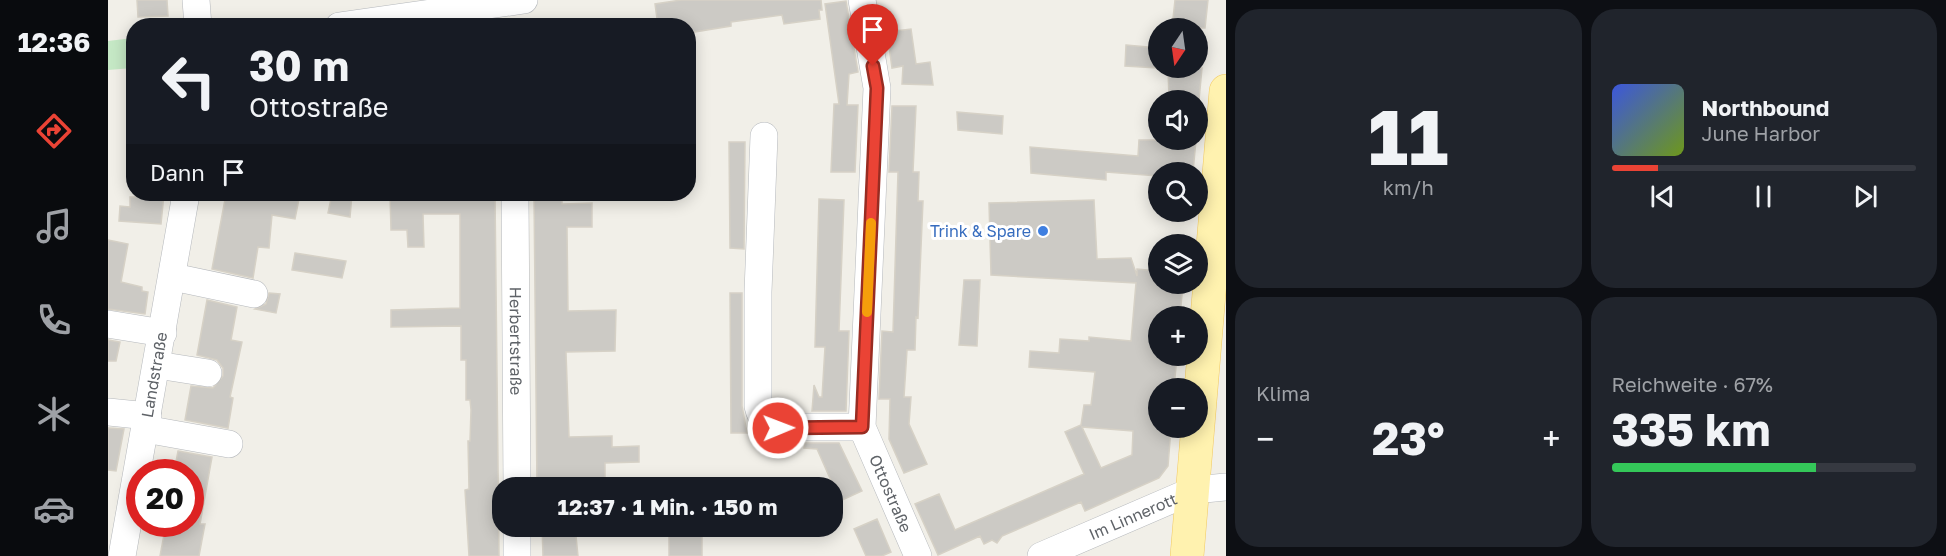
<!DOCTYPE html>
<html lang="de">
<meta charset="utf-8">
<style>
body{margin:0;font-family:"Golos Text",sans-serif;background:#20242c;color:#f1f3f6;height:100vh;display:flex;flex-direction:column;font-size:22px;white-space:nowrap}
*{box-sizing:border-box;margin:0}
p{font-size:20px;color:#9ea1a6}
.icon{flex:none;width:33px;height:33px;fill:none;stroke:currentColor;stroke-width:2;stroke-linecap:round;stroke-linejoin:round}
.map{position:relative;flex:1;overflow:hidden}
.side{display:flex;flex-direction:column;gap:9px;padding:9px;background:#0d0f14;width:720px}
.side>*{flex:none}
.top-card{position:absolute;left:18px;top:18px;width:570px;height:183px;border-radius:24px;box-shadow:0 3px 15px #0003;background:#171b24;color:#f1f3f6;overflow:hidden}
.needle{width:39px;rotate:193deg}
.tools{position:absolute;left:1040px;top:18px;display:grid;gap:12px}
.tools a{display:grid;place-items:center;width:60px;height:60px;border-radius:50%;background:#171b24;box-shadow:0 3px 15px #0003;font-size:30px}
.speed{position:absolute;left:18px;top:459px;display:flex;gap:12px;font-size:30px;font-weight:700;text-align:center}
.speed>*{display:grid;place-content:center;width:78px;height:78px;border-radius:50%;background:#171b24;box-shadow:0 3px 15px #0003;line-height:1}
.speed .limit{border:9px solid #d22;background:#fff;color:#111}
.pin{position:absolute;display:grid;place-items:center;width:51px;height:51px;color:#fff;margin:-62px -26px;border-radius:50% 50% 50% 0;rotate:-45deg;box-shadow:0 0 6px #0007}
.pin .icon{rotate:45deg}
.me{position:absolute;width:66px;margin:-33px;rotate:89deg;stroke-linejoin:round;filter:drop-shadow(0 0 4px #0008)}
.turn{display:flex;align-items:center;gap:21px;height:126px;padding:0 24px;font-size:27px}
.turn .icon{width:78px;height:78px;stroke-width:2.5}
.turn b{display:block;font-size:42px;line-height:51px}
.then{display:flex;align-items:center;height:57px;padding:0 24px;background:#0003;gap:12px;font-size:22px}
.big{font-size:45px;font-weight:700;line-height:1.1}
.side .tile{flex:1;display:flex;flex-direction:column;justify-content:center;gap:9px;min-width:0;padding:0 21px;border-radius:24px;background:#20242c}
.side .dial{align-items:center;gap:0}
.dial b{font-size:78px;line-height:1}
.song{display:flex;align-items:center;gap:18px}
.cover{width:72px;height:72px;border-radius:9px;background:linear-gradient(135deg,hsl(230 70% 55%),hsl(80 70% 35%))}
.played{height:6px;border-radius:3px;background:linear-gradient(90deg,#ea4335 15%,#363941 15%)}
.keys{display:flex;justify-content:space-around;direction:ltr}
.heat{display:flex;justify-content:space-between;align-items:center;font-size:33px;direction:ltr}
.charge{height:9px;border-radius:4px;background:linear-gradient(90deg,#34c759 67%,#363941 0)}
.side .tiles{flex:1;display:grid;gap:9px;grid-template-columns:repeat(2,1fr)}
.trip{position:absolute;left:384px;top:477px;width:351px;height:60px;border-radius:24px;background:#171b24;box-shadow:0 3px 15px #0003;font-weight:700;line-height:60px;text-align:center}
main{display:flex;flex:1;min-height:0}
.menu{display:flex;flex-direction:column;width:108px;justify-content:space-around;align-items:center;background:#090b0e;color:#9ea1a6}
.menu .icon{width:42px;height:42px}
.menu .selected{color:#ea4335}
.menu b{font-size:27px;color:#f1f3f6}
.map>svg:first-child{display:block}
.green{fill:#c5e8c5}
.building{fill:#cccac5;stroke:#d6d1c6;stroke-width:1.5;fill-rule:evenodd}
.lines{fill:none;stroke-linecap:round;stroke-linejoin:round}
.minor-casing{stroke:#b5b8bc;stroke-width:28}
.major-casing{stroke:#f2c960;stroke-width:34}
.minor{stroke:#fff;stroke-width:27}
.major{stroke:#fff2af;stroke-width:33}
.route-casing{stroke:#982c22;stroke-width:15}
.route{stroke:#ea4335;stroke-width:10}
.slow{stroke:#f59e0b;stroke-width:10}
.shop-dot{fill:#3f7fe0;stroke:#fff;stroke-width:2}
.labels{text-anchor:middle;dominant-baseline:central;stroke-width:6;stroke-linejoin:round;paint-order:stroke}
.shop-label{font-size:16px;fill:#366cbe;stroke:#fff;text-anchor:end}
.street-label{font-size:16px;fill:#5f6368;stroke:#fff}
</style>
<main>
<nav class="menu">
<b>12:36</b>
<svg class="icon selected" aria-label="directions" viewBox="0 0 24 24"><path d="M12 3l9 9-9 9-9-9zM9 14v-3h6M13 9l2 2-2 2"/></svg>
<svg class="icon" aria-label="music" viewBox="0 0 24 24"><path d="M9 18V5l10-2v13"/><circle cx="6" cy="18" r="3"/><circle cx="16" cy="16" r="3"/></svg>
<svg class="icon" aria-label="phone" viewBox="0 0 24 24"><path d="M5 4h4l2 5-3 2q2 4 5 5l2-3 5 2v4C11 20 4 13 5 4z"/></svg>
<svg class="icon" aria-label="climate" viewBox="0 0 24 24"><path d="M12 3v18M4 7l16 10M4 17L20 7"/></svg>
<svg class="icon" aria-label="car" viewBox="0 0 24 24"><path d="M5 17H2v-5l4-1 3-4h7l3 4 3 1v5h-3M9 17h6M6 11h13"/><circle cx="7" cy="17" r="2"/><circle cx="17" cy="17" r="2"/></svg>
</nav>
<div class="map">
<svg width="1118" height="556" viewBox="0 0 1118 556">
<rect width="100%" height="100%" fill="#f1efe8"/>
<path class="green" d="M25,38V68L0,70V41Z"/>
<path class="building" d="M29,0H59L60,16L30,17Z
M573,0H713L714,10H711L712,19L676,24L674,15L623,22V26L580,33V26H550L547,4Z
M1067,0H1100L1097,28H1064Z
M738,1L750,72L741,74L739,105H750L747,172H723L726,104H731L717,4Z
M803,29L808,64L822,62L825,85L794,84L795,66L784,68L779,32Z
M1018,45L1050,48L1049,68L1017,66Z
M1060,68H1094L1091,100H1061Z
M784,106H808L805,172H811L810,201H815L810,318L808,317L807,350H799L796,397H803L801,424L819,464L796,473L781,439L782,399H771L774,331L785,332L790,172H781Z
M849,112L895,116L894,134L850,130Z
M1031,140H1088L1085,172H1050V176L998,172V180L923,173L922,147L1030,156Z
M621,142H637L636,249L622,248Z
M27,194H56L53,224L11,221L12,206L22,207V197H27Z
M118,194H192L187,219L164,215L161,248L150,247L145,278L104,269Z
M224,194H244L242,217L220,213Z
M387,194L391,556H361L357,490L361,489L360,441H362L363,410L362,400H358V360H353V326L283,327V310L352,308V214H315L316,247H300L299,230H283L282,195Z
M454,195V204L484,203V227H459L460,311L508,310L507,351L458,352L461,437L504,436V447L531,446V462L497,463V481L462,482V488H429L426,196Z
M711,199L736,200L731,331H741L738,411H704L706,385L711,397H714L717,347H707Z
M986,200L989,259L1023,258L1029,276V269L1050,271V284H1075L1072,316H1050V356H1069L1066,388H1050V428H1063L1060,466L1051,478L977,511L973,502L894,536L889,543L884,540L876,544L872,536L830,555L807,504L831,494L847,530L976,474L957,432L973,425L976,405H983L987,372L921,367L922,351L951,353L952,339L981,341V337L1023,341L1028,283L883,275L881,203ZM974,427L1025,431L1024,455L993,468Z
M0,240L20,244L13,282L34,287V291L40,292L37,314L0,309Z
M187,253L238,261L234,278L184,270Z
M856,280H872L869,346L851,345Z
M161,293L172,294L168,313L147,309L158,304Z
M622,293H634V406L639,433H623Z
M99,300L129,307L123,340L134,342L122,397L125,398L120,428L77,420L83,386L105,388L115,376V368L109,360L89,355Z
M0,340L12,342L8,361H0Z
M0,428L16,429L8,471L0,470Z
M697,443H731L754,491L732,501L709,449L696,448Z
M70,451L104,457L92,524H97L91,556H52L58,524H82V472H66Z
M769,519L783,552L774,556H758L746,529Z
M434,526H467L470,556H435Z
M561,526H594V556H561Z"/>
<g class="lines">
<g class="minor-casing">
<g id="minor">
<path d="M88,0L90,26"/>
<path id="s1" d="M754,0L769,88L754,427L810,556"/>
<path d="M231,26L416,0"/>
<path d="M656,136L650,292V406C653,419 658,424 670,427H754"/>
<path id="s2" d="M407,194L409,488"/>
<path d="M65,277L146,294"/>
<path d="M0,324L55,333"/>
<path d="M49,365L100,373"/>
<path d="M0,412L40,416"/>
<path d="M37,429L121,444"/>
<path d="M409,526V556"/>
<path id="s3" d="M14,556L78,194"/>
<path id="s4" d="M933,556L1086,490L1118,487"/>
</g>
</g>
<g class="major-casing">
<path id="major" d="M1079,556L1118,91"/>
</g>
<use href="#minor" class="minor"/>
<use href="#major" class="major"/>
</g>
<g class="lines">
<g class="route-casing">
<path id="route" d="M670,428L754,427L769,88L765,66"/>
</g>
<use href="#route" class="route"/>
<path class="slow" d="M759,312L763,223"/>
</g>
<circle class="shop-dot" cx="935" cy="231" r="6"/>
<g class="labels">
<g class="shop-label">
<text x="923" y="231">Trink &amp; Spare</text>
</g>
<g class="street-label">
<text stroke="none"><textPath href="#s2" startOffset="147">Herbertstraße</textPath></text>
<text stroke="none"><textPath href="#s3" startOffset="184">Landstraße</textPath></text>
<text stroke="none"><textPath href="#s1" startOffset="501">Ottostraße</textPath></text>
<text stroke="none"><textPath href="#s4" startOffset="100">Im Linnerott</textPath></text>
</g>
</g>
</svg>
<div class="tools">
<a><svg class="needle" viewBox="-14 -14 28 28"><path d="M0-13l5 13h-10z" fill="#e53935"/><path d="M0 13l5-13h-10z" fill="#9ea1a6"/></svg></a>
<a><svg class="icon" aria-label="sound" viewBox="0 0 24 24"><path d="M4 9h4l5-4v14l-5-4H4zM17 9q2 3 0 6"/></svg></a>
<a><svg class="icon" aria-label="search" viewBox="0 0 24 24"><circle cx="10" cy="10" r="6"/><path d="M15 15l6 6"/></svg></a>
<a><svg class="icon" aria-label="layers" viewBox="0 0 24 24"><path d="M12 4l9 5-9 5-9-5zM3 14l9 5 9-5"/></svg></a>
<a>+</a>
<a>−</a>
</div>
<div class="speed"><div class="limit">20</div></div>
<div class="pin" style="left:765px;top:66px;background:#d93025"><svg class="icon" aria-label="arrive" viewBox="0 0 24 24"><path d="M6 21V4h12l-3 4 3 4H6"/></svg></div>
<svg class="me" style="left:670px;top:428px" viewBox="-20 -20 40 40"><circle r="17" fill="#ea4335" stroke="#fff" stroke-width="3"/><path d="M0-11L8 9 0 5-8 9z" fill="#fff"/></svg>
<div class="trip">12:37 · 1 Min. · 150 m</div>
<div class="top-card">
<div class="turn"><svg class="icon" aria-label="left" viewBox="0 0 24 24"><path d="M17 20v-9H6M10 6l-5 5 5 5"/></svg><div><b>30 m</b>Ottostraße</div></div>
<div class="then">Dann<svg class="icon" aria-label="arrive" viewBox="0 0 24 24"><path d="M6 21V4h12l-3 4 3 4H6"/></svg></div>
</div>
</div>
<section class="side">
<div class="tiles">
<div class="tile dial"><b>11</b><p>km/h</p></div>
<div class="tile">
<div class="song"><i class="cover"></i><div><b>Northbound</b><p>June Harbor</p></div></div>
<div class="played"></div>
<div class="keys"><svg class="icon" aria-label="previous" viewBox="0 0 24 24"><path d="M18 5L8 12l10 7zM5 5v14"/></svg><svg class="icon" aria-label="pause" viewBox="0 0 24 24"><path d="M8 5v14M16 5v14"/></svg><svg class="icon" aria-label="next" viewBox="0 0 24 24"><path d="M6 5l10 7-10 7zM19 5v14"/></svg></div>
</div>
<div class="tile"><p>Klima</p>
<div class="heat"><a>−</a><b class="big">23°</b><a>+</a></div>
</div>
<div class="tile"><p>Reichweite · 67%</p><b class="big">335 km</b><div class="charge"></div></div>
</div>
</section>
</main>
